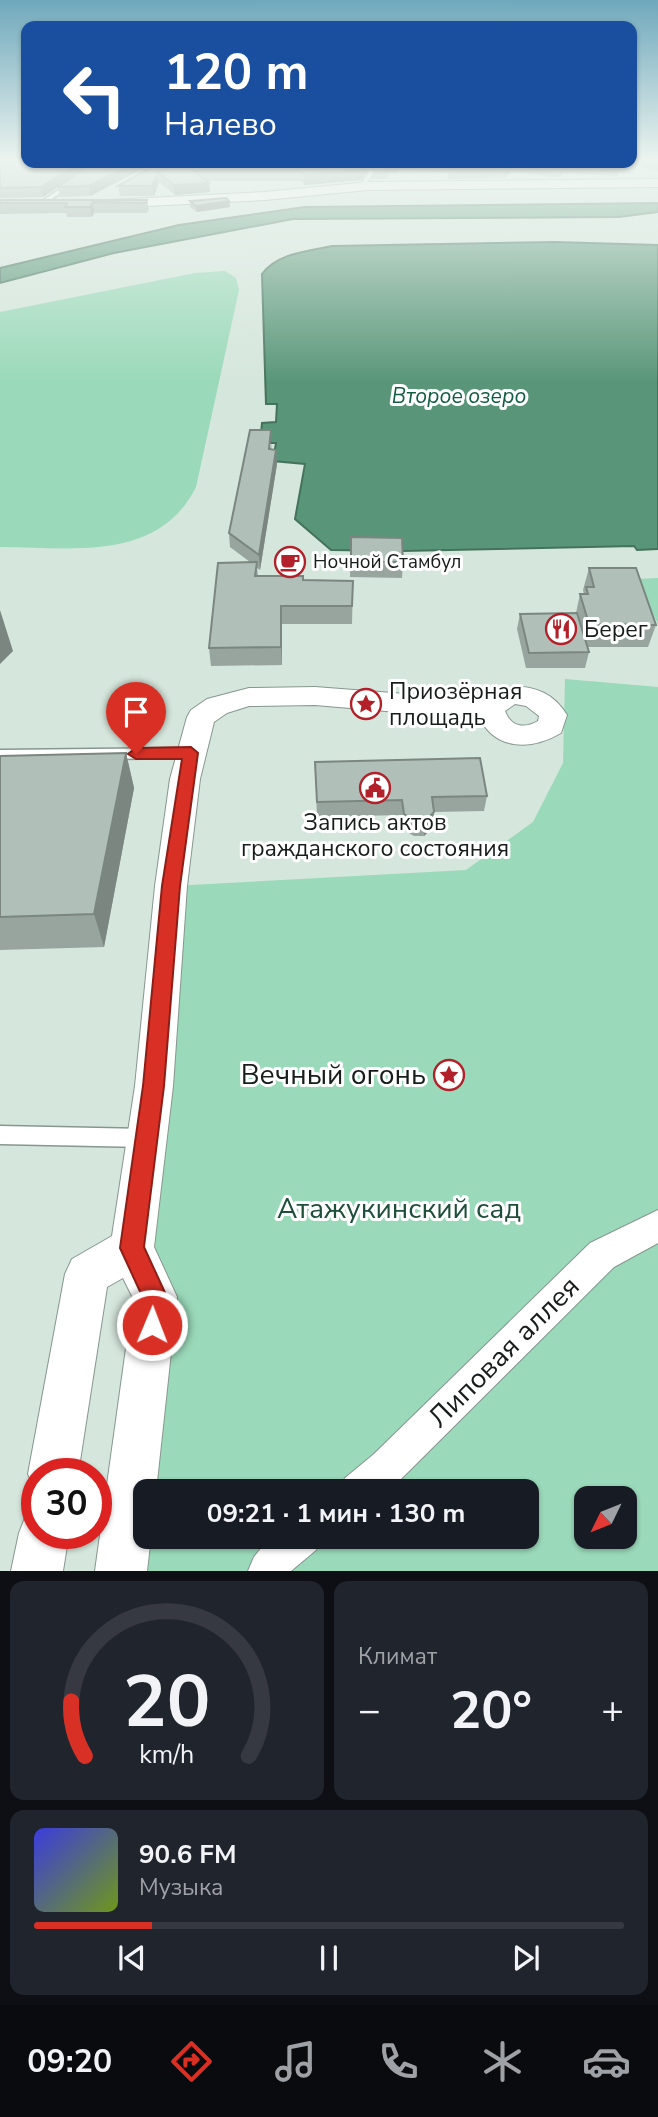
<!DOCTYPE html>
<html lang="ru">
<meta charset="utf-8">
<style>
body{margin:0;font-family:"Nunito Sans",sans-serif;background:#20242c;color:#f1f3f6;height:100vh;display:flex;flex-direction:column;font-size:26px;white-space:nowrap}
*{box-sizing:border-box;margin:0}
p{font-size:23px;color:#9ea1a6}
.icon{flex:none;width:38px;height:38px;fill:none;stroke:currentColor;stroke-width:2;stroke-linecap:round;stroke-linejoin:round}
.map{position:relative;height:1571px;overflow:hidden}
.side{display:flex;flex-direction:column;gap:10px;padding:10px;background:#0d0f14;flex:1}
.side>*{flex:none}
.hud{position:absolute;left:21px;top:21px;width:616px;height:147px;border-radius:14px;box-shadow:0 2px 5px #0004;background:#1a4fa0;color:#fff;overflow:hidden}
.needle{width:46px;rotate:227deg}
.buttons{position:absolute;left:574px;top:1486px;display:grid;gap:14px}
.buttons a{display:grid;place-items:center;width:63px;height:63px;border-radius:14px;background:#171b24;box-shadow:0 2px 5px #0004;font-size:35px}
.speed{position:absolute;left:21px;top:1458px;display:flex;gap:14px;font-size:35px;font-weight:700;text-align:center}
.speed>*{display:grid;place-content:center;width:91px;height:91px;border-radius:50%;background:#171b24;box-shadow:0 2px 5px #0004;line-height:1}
.speed .limit{border:10px solid #d22;background:#fff;color:#111}
.pin{position:absolute;display:grid;place-items:center;width:60px;height:60px;color:#fff;margin:-72px -30px;border-radius:50% 50% 50% 0;rotate:-45deg;box-shadow:0 0 7px #0007}
.pin .icon{rotate:45deg}
.me{position:absolute;width:77px;margin:-38px;rotate:1deg;stroke-linejoin:round;filter:drop-shadow(0 0 5px #0008)}
.turn{display:flex;align-items:center;gap:24px;height:147px;padding:0 28px;font-size:32px}
.turn .icon{width:91px;height:91px;stroke-width:2.5}
.turn b{display:block;font-size:49px;line-height:60px}
.big{font-size:52px;font-weight:700;line-height:1.1}
.side .tile{flex:1;display:flex;flex-direction:column;justify-content:center;gap:10px;min-width:0;padding:0 24px;border-radius:14px;background:#20242c}
.side .dial{align-items:center;gap:0}
.dial svg{height:182px;overflow:visible;fill:none;stroke:#363941;stroke-width:7;stroke-linecap:round;text-anchor:middle}
.dial text{fill:#f1f3f6;stroke:none}
.song{display:flex;align-items:center;gap:21px}
.cover{width:84px;height:84px;border-radius:10px;background:linear-gradient(135deg,hsl(240 70% 55%),hsl(80 70% 35%))}
.played{height:7px;border-radius:4px;background:linear-gradient(90deg,#d93025 20%,#363941 20%)}
.keys{display:flex;justify-content:space-around;direction:ltr}
.heat{display:flex;justify-content:space-between;align-items:center;font-size:38px;direction:ltr}
.side .tiles{flex:1;display:grid;gap:10px;grid-template-columns:1fr 1fr}
.tile:last-child{grid-column:span 2}
.trip{position:absolute;left:133px;top:1479px;width:406px;height:70px;border-radius:14px;background:#171b24;box-shadow:0 2px 5px #0004;font-weight:700;line-height:70px;text-align:center}
.tab-bar{display:flex;height:112px;justify-content:space-around;align-items:center;background:#090b0e;color:#9ea1a6}
.tab-bar .icon{width:49px;height:49px}
.tab-bar .active{color:#d93025}
.tab-bar b{font-size:32px;color:#f1f3f6}
.map>svg:first-child{display:block}
.green{fill:#9ad9b9;fill-rule:evenodd}
.water{fill:#599679;stroke:#45725c;stroke-width:2}
.lines{fill:none;stroke-linecap:round;stroke-linejoin:round}
.service-casing{stroke:#87978f;stroke-width:3}
.pedestrian-casing{stroke:#87978f;stroke-width:2}
.minor-casing{stroke:#87978f;stroke-width:2}
.service{fill:#fff;fill-rule:evenodd}
.pedestrian{fill:#fff;fill-rule:evenodd}
.minor{fill:#fff;fill-rule:evenodd}
.wall{fill:#97a59e}
.shaded-wall{fill:#7b8681}
.building{fill:#b0c0b8;stroke:#7b8681;stroke-width:2}
.route{fill:#d93025;stroke:#8d1f18;stroke-width:2}
.labels{text-anchor:middle;dominant-baseline:central;stroke-width:6;stroke-linejoin:round;paint-order:stroke}
.far-poi-label{font-size:19px;fill:#171d1a;stroke:#fff;text-anchor:start}
.far-water-label{font-size:21px;font-style:italic;fill:#105d40;stroke:#fff}
.poi-label{font-size:23px;fill:#171d1a;stroke:#fff;text-anchor:start}
.near-poi-label{font-size:28px;fill:#171d1a;stroke:#fff;text-anchor:end}
.near-park-label{font-size:28px;fill:#1e4f3a;stroke:#fff}
.near-street-label{font-size:28px;fill:#171d1a;stroke:#fff}
</style>
<div class="map">
<svg width="658" height="1571" viewBox="0 0 658 1571">
<rect width="100%" height="100%" fill="#d5e6dc"/>
<path class="green" d="M225,271L236,278L239,290L196,487C158,563 70,547 0,547V312L195,273Z
M658,578V624L636,579Z
M565,679L658,687V1571H121L155,1297L132,1249L171,886L466,870L533,822L563,763ZM145,1491H527V1536H145ZM586,1498H625V1536H586Z"/>
<path class="water" d="M658,203V212L619,217L293,219L114,253L0,283V268L179,225L305,207Z
M555,242L658,245V549L637,550L634,546L402,551L331,550L295,519L305,464L273,461L276,443H260L262,423L276,422L277,404H266L262,274C277,253 309,251 332,246Z"/>
<g class="lines">
<g class="service-casing">
<path id="service" d="M99,163H105L43,205H39V203Z
M376,163H382L362,188H358Z
M191,748L198,753L191,758L0,760V750Z
M0,1126L145,1129L152,1131L154,1138L152,1145L145,1147L0,1144Z"/>
</g>
<g class="pedestrian-casing">
<path id="pedestrian" d="M658,1210V1243L614,1267L400,1480L387,1491H339L345,1478L374,1454L590,1243Z
M271,1536H321L316,1550L291,1571H248L254,1557Z"/>
</g>
<g class="minor-casing">
<path id="minor" d="M658,179V187L368,190L265,200L109,208L102,204L109,200L265,192L368,182Z
M513,686C537,687 554,694 567,715L561,733C532,750 497,751 480,719L315,705L249,706L227,713L214,722L200,779L187,886L173,1086L154,1247L177,1297L156,1491H145V1536H151L147,1571H95L133,1298L123,1278L107,1287L78,1474H37V1492L28,1474L65,1274L72,1259L112,1236L135,1086L155,886L170,779L187,717L191,710L207,699L249,688L315,687L484,700L489,693ZM515,704L526,706L539,716L538,721C524,729 511,727 505,711Z
M37,1511V1533H69L63,1571H11L19,1533L26,1515Z"/>
</g>
<use href="#service" class="service"/>
<use href="#pedestrian" class="pedestrian"/>
<use href="#minor" class="minor"/>
</g>
<path class="wall" d="M0,162L154,163L90,196L60,197L58,187L43,197L0,198Z
M632,162H658V171L628,163H632Z
M159,163H374L361,180L304,185L301,181H207L209,183L210,192L175,195L159,182L154,196H120L118,186Z
M378,163H621L618,176L563,173L561,177H552L512,171L504,178L448,179V172L398,170L396,173L389,172L386,179H372L373,170Z
M0,200H147L149,210L147,213H94L92,217H67L66,213L0,214Z
M190,201L230,207L197,212L190,207Z
M272,444L271,449L277,464L260,570L257,568L258,576L303,580L353,581L352,624H282V665L211,666L209,648L250,562L230,547L229,533Z
M351,537L403,562L402,578L350,577Z
M589,568L656,625L648,647H587L589,652L585,668H526L517,629L520,614L576,613L580,594H584L583,590Z
M126,753L134,788L104,947L0,950V756Z
M315,762L487,796L484,811L434,812L432,828L424,836H414L402,829L401,815L317,817Z"/>
<path class="shaded-wall" d="M79,163H95L43,197L41,187Z
M134,163H154L90,196L89,186Z
M367,163H374L361,180L304,185V175Z
M389,163V172L386,179L387,170Z
M397,163H398V170L396,173Z
M511,163H513L512,171L504,178L505,168Z
M158,172L159,182L154,196L152,186Z
M209,183L210,192L175,195L174,185Z
M229,201L230,207L197,212L196,206Z
M93,202L94,213L92,217L90,207Z
M276,450L277,464L260,570L259,555Z
M281,606L282,624V665L281,647Z
M0,610L13,651L0,664Z
M126,753L134,788L104,947L94,914Z
M434,812L432,828L424,836L425,821Z"/>
<path class="building" d="M0,162H26V163H79L41,187L0,188Z
M93,163H134L89,186L58,187Z
M159,163H367L361,170L304,175L301,171H194L209,183L174,185L158,172L152,186H118Z
M378,163H397H389L387,170H373Z
M450,163H511L505,168L448,169Z
M523,163H621L620,167L565,163L563,168H553Z
M226,198L229,201L196,206L190,201Z
M0,200H147L146,203L93,202L90,207H65L67,203H0Z
M250,430H271L269,449L276,450L259,555L229,533Z
M351,537L402,538L403,562L351,561Z
M257,562L255,576H303V580L353,581L352,606H281V647L209,648L218,563Z
M589,568H636L656,625L589,624L580,594H588L586,587H594Z
M577,613L589,652L529,653L520,614Z
M126,753L94,914L0,917V756Z
M480,758L487,796L432,797L434,812L425,821H416L404,814L402,800L317,802L315,762Z"/>
<linearGradient id="sky" x2="0" y2="1"><stop stop-color="#6fa8bc"/><stop offset="0.42" stop-color="#ecf4ef"/><stop offset="1" stop-color="#ecf4ef" stop-opacity="0"/></linearGradient>
<rect width="658" height="382" fill="url(#sky)"/>
<path class="route" d="M191,747L198,753L180,886L164,1086L144,1247L167,1297L160,1333L152,1337L143,1333L140,1325L143,1298L120,1248L143,1086L162,886L182,759H136L128,754L136,748Z"/>
<defs>
<g id="cafe-ring" transform="scale(1.575)"><circle r="9.5" fill="#fff" stroke="#b22029" stroke-width="1.5"/><path d="M-5.5-4.5H6V0H3Q3 3.5 0 3.5H-2.5Q-5.5 3.5-5.5 0ZM3-3.2v2h1.7v-2ZM-6 4.5H4V6H-6Z" fill="#b22029"/></g>
<g id="restaurant-ring" transform="scale(1.575)"><circle r="9.5" fill="#fff" stroke="#b22029" stroke-width="1.5"/><path d="M-5-6h1v4h1v-4h1v4h1v-4h1v5L-1.5 .5V6h-2V.5L-5-1ZM5-6V6H3V1.5H1.5Q1.5-4 5-6Z" fill="#b22029"/></g>
<g id="sight-ring" transform="scale(1.575)"><circle r="9.5" fill="#fff" stroke="#b22029" stroke-width="1.5"/><path d="M0-6L1.8-2.2L6-1.7L2.9 1.2L3.7 5.4L0 3.3L-3.7 5.4L-2.9 1.2L-6-1.7L-1.8-2.2Z" fill="#b22029"/></g>
<g id="civic-ring" transform="scale(1.575)"><circle r="9.5" fill="#fff" stroke="#b22029" stroke-width="1.5"/><path d="M-.6-6.5H3V-4.5H.6V-3L4-1V1h2V6H-6V1h2V-1L-.6-3ZM-1.2 2.5V6h2.4V2.5Z" fill="#b22029"/></g>
</defs>
<g fill-rule="evenodd">
<use href="#cafe-ring" x="290" y="562"/>
<use href="#restaurant-ring" x="561" y="629"/>
<use href="#sight-ring" x="366" y="704"/>
<use href="#civic-ring" x="375" y="788"/>
<use href="#sight-ring" x="449" y="1075"/>
</g>
<g class="labels">
<g class="far-poi-label">
<text x="313" y="562">Ночной Стамбул</text>
</g>
<g class="far-water-label">
<text x="459" y="396">Второе озеро</text>
</g>
<g class="poi-label">
<text x="584" y="629">Берег</text>
<text x="389" y="691">Приозёрная<tspan x="389" dy="26">площадь</tspan></text>
<text x="375" y="822" text-anchor="middle">Запись актов<tspan x="375" dy="26">гражданского состояния</tspan></text>
</g>
<g class="near-poi-label">
<text x="426" y="1075">Вечный огонь</text>
</g>
<g class="near-park-label">
<text x="399" y="1209">Атажукинский сад</text>
</g>
<g class="near-street-label">
<text transform="translate(504 1352) rotate(-45)">Липовая аллея</text>
</g>
</g>
</svg>
<div class="buttons">
<a><svg class="needle" viewBox="-14 -14 28 28"><path d="M0-13l5 13h-10z" fill="#e53935"/><path d="M0 13l5-13h-10z" fill="#9ea1a6"/></svg></a>
</div>
<div class="speed"><div class="limit">30</div></div>
<div class="pin" style="left:136px;top:754px;background:#d93025"><svg class="icon" aria-label="arrive" viewBox="0 0 24 24"><path d="M6 21V4h12l-3 4 3 4H6"/></svg></div>
<svg class="me" style="left:152px;top:1325px" viewBox="-20 -20 40 40"><circle r="17" fill="#d93025" stroke="#fff" stroke-width="3"/><path d="M0-11L8 9 0 5-8 9z" fill="#fff"/></svg>
<div class="trip">09:21 · 1 мин · 130 m</div>
<div class="hud">
<div class="turn"><svg class="icon" aria-label="left" viewBox="0 0 24 24"><path d="M17 20v-9H6M10 6l-5 5 5 5"/></svg><div><b>120 m</b>Налево</div></div>
</div>
</div>
<section class="side">
<div class="tiles">
<div class="tile dial"><svg viewBox="0 0 100 80">
<path d="M14 69A42 42 0 1 1 86 69"/>
<path d="M14 69A42 42 0 0 1 8 45" stroke="#d93025"/>
<text x="50" y="56" font-size="32" font-weight="700">20</text>
<text x="50" y="72" font-size="11">km/h</text>
</svg></div>
<div class="tile"><p>Климат</p>
<div class="heat"><a>−</a><b class="big">20°</b><a>+</a></div>
</div>
<div class="tile">
<div class="song"><i class="cover"></i><div><b>90.6 FM</b><p>Музыка</p></div></div>
<div class="played"></div>
<div class="keys"><svg class="icon" aria-label="previous" viewBox="0 0 24 24"><path d="M18 5L8 12l10 7zM5 5v14"/></svg><svg class="icon" aria-label="pause" viewBox="0 0 24 24"><path d="M8 5v14M16 5v14"/></svg><svg class="icon" aria-label="next" viewBox="0 0 24 24"><path d="M6 5l10 7-10 7zM19 5v14"/></svg></div>
</div>
</div>
</section>
<nav class="tab-bar">
<b>09:20</b>
<svg class="icon active" aria-label="directions" viewBox="0 0 24 24"><path d="M12 3l9 9-9 9-9-9zM9 14v-3h6M13 9l2 2-2 2"/></svg>
<svg class="icon" aria-label="music" viewBox="0 0 24 24"><path d="M9 18V5l10-2v13"/><circle cx="6" cy="18" r="3"/><circle cx="16" cy="16" r="3"/></svg>
<svg class="icon" aria-label="phone" viewBox="0 0 24 24"><path d="M5 4h4l2 5-3 2q2 4 5 5l2-3 5 2v4C11 20 4 13 5 4z"/></svg>
<svg class="icon" aria-label="climate" viewBox="0 0 24 24"><path d="M12 3v18M4 7l16 10M4 17L20 7"/></svg>
<svg class="icon" aria-label="car" viewBox="0 0 24 24"><path d="M5 17H2v-5l4-1 3-4h7l3 4 3 1v5h-3M9 17h6M6 11h13"/><circle cx="7" cy="17" r="2"/><circle cx="17" cy="17" r="2"/></svg>
</nav>
